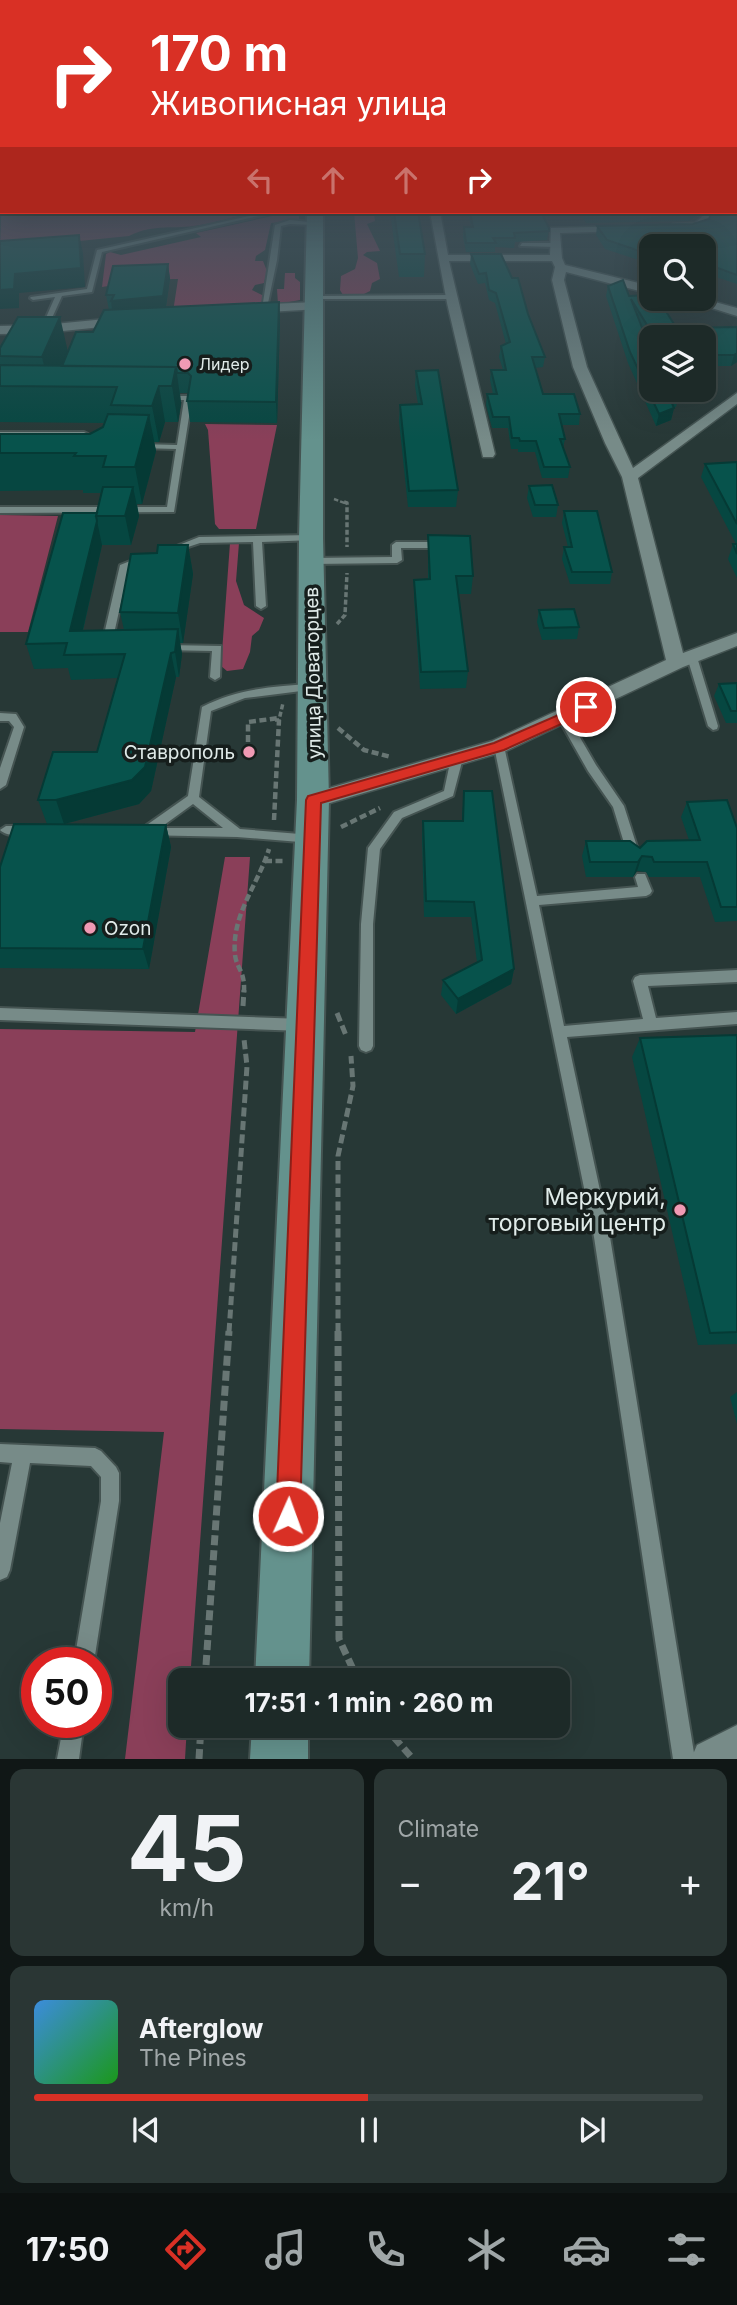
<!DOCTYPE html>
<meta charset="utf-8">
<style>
body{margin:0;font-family:Inter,sans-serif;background:#2a3634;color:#f1f3f6;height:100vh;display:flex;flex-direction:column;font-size:26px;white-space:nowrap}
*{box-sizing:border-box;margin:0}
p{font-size:23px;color:#a0a7a8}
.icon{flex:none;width:38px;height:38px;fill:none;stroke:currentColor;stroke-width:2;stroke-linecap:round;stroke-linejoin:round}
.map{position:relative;height:1759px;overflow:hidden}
.panel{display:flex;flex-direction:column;gap:10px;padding:10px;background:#101716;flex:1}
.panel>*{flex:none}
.guide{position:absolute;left:0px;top:0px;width:738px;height:214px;box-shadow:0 7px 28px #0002,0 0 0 2px #3b4645;background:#d93025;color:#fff;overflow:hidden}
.fabs{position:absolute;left:639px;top:234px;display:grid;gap:14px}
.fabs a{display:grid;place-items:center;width:77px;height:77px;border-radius:14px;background:#1d2a28;box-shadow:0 7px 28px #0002,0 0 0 2px #3b4645;font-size:35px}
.speed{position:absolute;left:21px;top:1647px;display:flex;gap:14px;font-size:35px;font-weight:700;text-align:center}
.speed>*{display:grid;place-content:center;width:91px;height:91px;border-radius:50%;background:#1d2a28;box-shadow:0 7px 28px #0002,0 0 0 2px #3b4645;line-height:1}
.speed .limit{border:10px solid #d22;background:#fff;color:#111}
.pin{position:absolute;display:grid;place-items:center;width:60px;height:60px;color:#fff;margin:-30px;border:4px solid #fff;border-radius:50%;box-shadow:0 2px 7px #0007}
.me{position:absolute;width:77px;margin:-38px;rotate:2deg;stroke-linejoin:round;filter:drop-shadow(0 0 5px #0008)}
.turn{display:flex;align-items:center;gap:24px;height:147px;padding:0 35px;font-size:32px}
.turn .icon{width:91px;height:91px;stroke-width:2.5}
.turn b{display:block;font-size:49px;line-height:60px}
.lanes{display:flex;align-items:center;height:66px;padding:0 35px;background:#0003;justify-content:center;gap:35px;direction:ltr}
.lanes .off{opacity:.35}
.big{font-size:52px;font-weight:700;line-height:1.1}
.panel .card{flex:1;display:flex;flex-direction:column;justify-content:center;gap:10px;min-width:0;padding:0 24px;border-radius:14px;background:#2a3634}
.panel .dial{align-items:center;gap:0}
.dial b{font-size:91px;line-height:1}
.song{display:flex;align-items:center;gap:21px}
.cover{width:84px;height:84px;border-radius:10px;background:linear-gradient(135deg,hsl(210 70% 55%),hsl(120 70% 35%))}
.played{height:7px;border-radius:4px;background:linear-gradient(90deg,#d93025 50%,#3b4645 50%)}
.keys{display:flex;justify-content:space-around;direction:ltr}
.heat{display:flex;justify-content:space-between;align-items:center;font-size:38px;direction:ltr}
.panel .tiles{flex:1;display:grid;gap:10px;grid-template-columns:1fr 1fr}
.card:last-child{grid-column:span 2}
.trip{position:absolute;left:168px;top:1668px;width:402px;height:70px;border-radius:14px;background:#1d2a28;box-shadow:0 7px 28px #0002,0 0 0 2px #3b4645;font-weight:700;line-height:70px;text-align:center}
.tabs{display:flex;height:112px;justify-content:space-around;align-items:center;background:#0c1110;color:#a0a7a8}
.tabs .icon{width:49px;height:49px}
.tabs .active{color:#d93025}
.tabs b{font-size:32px;color:#f1f3f6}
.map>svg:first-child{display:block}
.green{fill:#8a3f59}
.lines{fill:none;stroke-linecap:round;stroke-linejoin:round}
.service-casing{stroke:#455452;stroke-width:4}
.minor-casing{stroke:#455452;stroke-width:3}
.secondary-casing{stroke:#455452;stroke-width:4}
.path-far4{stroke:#687674;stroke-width:2.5;stroke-dasharray:4.5 2;stroke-linecap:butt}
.path-far3{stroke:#687674;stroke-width:3.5;stroke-dasharray:5 2.5;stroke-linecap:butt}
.path-far2{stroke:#687674;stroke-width:4.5;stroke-dasharray:7 3.5;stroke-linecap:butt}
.path-far1{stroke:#687674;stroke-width:5;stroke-dasharray:9 4.5;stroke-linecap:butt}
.path{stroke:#687674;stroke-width:7;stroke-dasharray:10 5;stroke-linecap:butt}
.service{fill:#778b88;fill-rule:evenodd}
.minor{fill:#778b88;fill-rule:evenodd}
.secondary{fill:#64928d;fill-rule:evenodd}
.wall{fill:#064741}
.shaded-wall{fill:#053a35}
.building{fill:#07534c;stroke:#053a35;stroke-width:2}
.route{fill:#d93025;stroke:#8d1f18;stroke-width:2}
.poi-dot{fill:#f09ab4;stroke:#161e1c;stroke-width:2.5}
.labels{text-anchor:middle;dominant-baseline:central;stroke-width:7;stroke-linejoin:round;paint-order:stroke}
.far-poi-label{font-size:16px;fill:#e0ebe9;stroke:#161e1c;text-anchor:start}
.street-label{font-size:19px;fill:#e0ebe9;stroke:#161e1c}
.poi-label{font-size:19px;fill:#e0ebe9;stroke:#161e1c;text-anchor:end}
.near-poi-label{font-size:23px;fill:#e0ebe9;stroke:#161e1c;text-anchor:end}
</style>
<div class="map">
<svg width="737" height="1759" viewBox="0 0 737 1759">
<rect width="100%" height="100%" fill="#273836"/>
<path class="green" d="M2,193V212H265C242,213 222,222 200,225C173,230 155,223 129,236L0,249Z
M354,212H374L375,221L367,224L380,251L367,252L363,255L377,263L380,279L372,283L370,291L362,295H343L340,290L341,276L355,269L358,258Z
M286,213L299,215V220L271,223L265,250L256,256L255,261H263L267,271L264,283L255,285L252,290L264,296L262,306L173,312L178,279L113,280L108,286L102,287L106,254L110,252L121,255L201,237L196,233Z
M285,273H295V278L300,282V300L278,304L277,289H284Z
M205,424L277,425L256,529H219L215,524L208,430Z
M0,515L58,516L28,632H0Z
M230,543H239L236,581L244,605L264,618L259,630L252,636L250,652L243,669L227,671L221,666Z
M225,857H250L190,1680H180V1726H187L185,1759H125L164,1432L0,1429V1029L195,1032Z"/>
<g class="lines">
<g class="service-casing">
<path id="service" d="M267,212H276L102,252L92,292L62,296L47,329L44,331L41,329L55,297L33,300L30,298L31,297L87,289L97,250Z
M290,220L318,223L315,225L290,224L281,226L277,260L267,308L262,309L275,225Z
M522,243H556L559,245L556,247L520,246Z
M316,296L451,295L454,297L451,299H314V297Z
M162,396H188L192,398L174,512L0,513V507H167L176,449L139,448L135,446L139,444L177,445L184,400H162Z
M0,432H84L88,434L82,449L78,451L74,449L79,436H0Z
M311,535L314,536V540L262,542L266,606L261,609L256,606L253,542L200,543L173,552L169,549L199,537Z
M396,542H442L446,545L442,548H401L402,560L397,563L311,564L306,561L311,558L392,557V545Z
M143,556L148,559L146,561L129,567L113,638L119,642L117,644H111L103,639L120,565Z
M166,645L221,646L220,677L215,680L210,677L212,651L162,650V646Z
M692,654L697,657L718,726L717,729L713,730L708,726L687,657Z
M313,684L317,685V689L245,698L211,711L199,797L240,829L312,835L316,836L318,839L316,842L312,843L237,837L141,835L139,832L141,829L188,796L202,707C237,689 274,686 313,684ZM193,804L223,828H160Z
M0,713L16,714L24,727L6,785L0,789V768L14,727L9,721H0Z
M563,714L567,715L596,765L624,806L640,856L638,859L634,861L628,856L613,807L588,771L558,718Z
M499,742L504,746L537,896L638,887L635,877L637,874H645L652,891L650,894L646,896L539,905L564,1026L643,1019L633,981L635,977L640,975L737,970V982L648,986L656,1018L737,1012V1024L567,1037L610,1237L695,1759H673L594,1237L494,746Z
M457,754L463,758L453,796L402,818L380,849L373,924V1046L371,1050L366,1052L361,1050L359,1046L361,924L368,848L394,812L444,791L451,758Z
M6,826H27L33,830C26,837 7,837 0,830Z
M0,1008L303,1019L308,1021L310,1025L308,1029L303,1031L0,1020Z
M0,1444L95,1448L101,1451L116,1467L119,1473V1501L94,1662H74L101,1501V1477L91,1466L30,1463L10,1570L7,1577L0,1580V1523L12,1463L0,1462Z
M64,1722H84L79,1759H57Z"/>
</g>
<g class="minor-casing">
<path id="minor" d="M430,212H440L448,255H550L551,228L629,226V230L625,231L560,233L562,258L565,265L651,286V294L566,272L564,280L587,367L633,468L737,393V404L638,478L683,653L737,633V646L683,667L506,751L313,808L305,805L302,800L305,795L492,741L666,660L622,477L605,443L573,367L552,280L555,267L552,261H449L495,454L493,457H483L447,303Z
M737,212V218L708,220L698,229L673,230L668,227L673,224L695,223L705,214Z
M683,299H704L737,308V316Z
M316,302L320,303V309L251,313L245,309L251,305Z
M126,317L130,318V324L44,333L0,334V326L44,325Z
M737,1725V1759H691L697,1745Z"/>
</g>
<g class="secondary-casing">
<path id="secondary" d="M307,212H323V538L329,800L309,1680H255L297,800L299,538Z
M252,1726H308V1759H250Z"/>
</g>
<path class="path-far4" d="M334,499L347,504"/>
<path class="path-far3" d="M344,502L347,503V547
M337,624L345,615L347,573
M275,720H279L283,703"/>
<path class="path-far2" d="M338,728L364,750L391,757
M248,742V722L279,718
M274,820L279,720
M341,827L380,808
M265,861H283
M244,992C245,970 237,970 235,955C231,915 258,885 269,849"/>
<path class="path-far1" d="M243,1006L244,990
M337,1013L347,1038
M229,1332L247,1066L244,1039
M338,1332V1156L353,1086L351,1056"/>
<path class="path" d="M338,1331L339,1639L358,1680
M205,1680L229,1331
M384,1726L413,1759
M199,1759L201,1726"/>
<use href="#service" class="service"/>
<use href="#minor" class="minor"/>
<use href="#secondary" class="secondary"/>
</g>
<path class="wall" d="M390,212H418L425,254L424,277H399Z
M468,212H541L549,228L547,240L515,242L514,248L495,247V252H466L463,237L464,227H471Z
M579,212H711H701L689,221L586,223Z
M737,212V284L704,273V247H651V264L605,249L596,235L597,226L693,224Z
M471,254L528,314L545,357L543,367L535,368L543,394L580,414L579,425H561L565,439L563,448L570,467L568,478H542L535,452H518V449H511L508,428H492L486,405L487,394H493L490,380L491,370H503L499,357L501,346L506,344L495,303L489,300L485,283L478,284L470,264Z
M168,264L170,279L166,307L279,302L280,321L277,423L190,422L187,401L188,393H180L181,403L178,422H165L159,442H154L156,451L142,504H137L139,516L131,545H102L83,631L124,630L120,612L157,553L188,545L193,574L183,643H180L182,654L179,677H176L151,791L139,804L64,824H47L38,800L97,752L118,678L71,680L68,668L34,669L26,644L97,513L101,493H83V490L0,491V434H90L103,427L105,423L0,422V348L68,351L93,332L109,310L106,295Z
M608,286L629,296L674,324L672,335L645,336L651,390L679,395L676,407H673L674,408L671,420L656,426L628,363L606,296Z
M737,327V362L731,366H704V338H683L685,328Z
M416,371L458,490L456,507H408L399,421L400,405L418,404L415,386Z
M737,462V578L728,559L733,544H736L701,477L705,464Z
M529,486L558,505L556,517H533L527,498Z
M564,511L612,572L610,584H570L562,559L564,547H568L562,523Z
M428,535L473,576L471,594H458L468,671L466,688L420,689L414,597V580L428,579Z
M539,610L579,627L577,639L542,640L537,622Z
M737,683V723H726L714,696L719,684Z
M464,791L514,969L511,984L456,1014L441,995L443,980L477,962L471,917H424L422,837L423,821H462Z
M687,802L737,828V921L715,922L700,877H649L646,872L637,871L633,877H586L582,856L586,841L640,848L689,840L681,817Z
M166,825L171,847L149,969L0,968V867Z
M737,1035V1344L698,1345L632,1057L640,1038Z
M737,1392V1424L730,1397Z"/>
<path class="shaded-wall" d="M693,212H701L689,221L691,213Z
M79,235L83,253L85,287L19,293V308L0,309V290L15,274Z
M168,264L170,279L165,312L113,317L111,301Z
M279,302L280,321L277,423L276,402Z
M60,317L68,352L53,387H49L42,357Z
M737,353V362L731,366L734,355Z
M176,367L181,403L178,422L172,386Z
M159,386L165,422L159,442L152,406Z
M674,408L671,420L656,426L659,414Z
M149,415L156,451L142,504L135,467Z
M133,487L139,516L131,545L125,516Z
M97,521L102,545L77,655L70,631Z
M188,545L193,574L183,643L178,613Z
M178,629L182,654L179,677L175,652Z
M171,653L176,677L151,791L139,804L64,824L56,800L132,780Z
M166,825L171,847L149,969L143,949Z
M642,856L637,871L633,877L638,862Z
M514,969L511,984L456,1014L458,999Z"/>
<path class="building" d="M394,212H418L425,254H400Z
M470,212H541L549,228V231L514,233L515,238H493L496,243H466L464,227H473Z
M585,212H693L691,213L587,215Z
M737,212V275L704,263V247H651V255L607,240L597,226L693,224L709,219L711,214Z
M79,235L81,268L15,274L14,289L0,290V241Z
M471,254H501L512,278H518L528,314L545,357H532L543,394H574L580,414H559L565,439H560L570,467H544L536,441H520L519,438H512L509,417H493L487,394H497L491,370H506L501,346L510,342L496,293L489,290L486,273L479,274Z
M168,264L163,296L111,301L114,295H106L113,266Z
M623,280L629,296L651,295V299H658L674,324L647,325L631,299L651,351V390H676L679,395L669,396L674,408L659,414L630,352L608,286Z
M279,302L276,402L187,401L191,376L188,373H177L176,367L62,366L76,332H93L104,310Z
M18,317H60L42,357L0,356V348Z
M737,327V353L734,355H704V338H691L685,328Z
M0,365L176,367L172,386H159L152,406L111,405L117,387L0,386Z
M438,370L458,490L409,491L400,405L422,404L416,371Z
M108,414L149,415L135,467H103L106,456H74L76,453H0V434H90L103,427Z
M737,462V524L705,464Z
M552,485L558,505H535L529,486Z
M103,487H133L125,516H96Z
M564,511H597L612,572H572L564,547H572Z
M63,513H97L96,516L97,521L70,631L178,629L175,652L171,653L145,767L132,780L56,800H38L53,752H97L125,654L64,655L67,643L26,644Z
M428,535L470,536L473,576H456L468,671L421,672L414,580L430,579Z
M733,544H737V554Z
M158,545H188L178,613L120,612L131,554L157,553Z
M574,609L579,627L544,628L539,610Z
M737,683V711H731L719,684Z
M464,791H492L514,969L458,999L443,980L482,960L474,902L426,901L423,821H463Z
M727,800L737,828V907H721L707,862H654L652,857L642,856L638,862H590L586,841H630L640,848L647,841L700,840L687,802Z
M14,824L166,825L143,949L0,948V867Z
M737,1035V1332L710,1333L640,1038Z"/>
<linearGradient id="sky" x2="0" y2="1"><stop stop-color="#151f1e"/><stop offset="0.44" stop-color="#41535d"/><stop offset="1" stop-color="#41535d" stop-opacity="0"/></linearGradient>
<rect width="737" height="440" fill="url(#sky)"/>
<path class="route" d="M586,703L590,704V711L504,750L321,803L300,1516L296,1525L288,1528L279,1525L276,1516L306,800L308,796L494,743Z"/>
<g class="poi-dot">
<circle cx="185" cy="364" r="7"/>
<circle cx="249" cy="752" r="7"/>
<circle cx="90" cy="928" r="7"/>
<circle cx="680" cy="1210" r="7"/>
</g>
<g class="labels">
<g class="far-poi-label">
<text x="199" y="364">Лидер</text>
</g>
<g class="street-label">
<text transform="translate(313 673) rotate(-91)">улица Доваторцев</text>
</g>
<g class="poi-label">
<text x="235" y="752">Ставрополь</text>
<text x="104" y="928" text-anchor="start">Ozon</text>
</g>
<g class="near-poi-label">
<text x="666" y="1197">Меркурий,<tspan x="666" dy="26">торговый центр</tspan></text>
</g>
</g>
</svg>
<div class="fabs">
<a><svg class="icon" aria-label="search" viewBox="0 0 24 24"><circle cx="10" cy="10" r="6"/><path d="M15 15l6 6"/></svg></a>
<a><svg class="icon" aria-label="layers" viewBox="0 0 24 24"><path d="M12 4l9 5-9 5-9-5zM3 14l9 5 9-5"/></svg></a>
</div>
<div class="speed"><div class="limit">50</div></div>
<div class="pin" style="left:586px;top:707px;background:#d93025"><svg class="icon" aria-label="arrive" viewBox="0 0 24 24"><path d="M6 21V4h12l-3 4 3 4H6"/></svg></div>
<svg class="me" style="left:288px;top:1516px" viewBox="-20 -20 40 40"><circle r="17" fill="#d93025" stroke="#fff" stroke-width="3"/><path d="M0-11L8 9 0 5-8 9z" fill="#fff"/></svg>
<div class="trip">17:51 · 1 min · 260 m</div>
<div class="guide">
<div class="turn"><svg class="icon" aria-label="right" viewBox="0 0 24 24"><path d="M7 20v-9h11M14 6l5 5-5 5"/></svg><div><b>170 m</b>Живописная улица</div></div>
<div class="lanes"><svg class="icon off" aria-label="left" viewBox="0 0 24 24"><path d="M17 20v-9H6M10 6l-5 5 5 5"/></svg><svg class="icon off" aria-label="ahead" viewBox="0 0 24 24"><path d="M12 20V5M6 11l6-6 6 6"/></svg><svg class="icon off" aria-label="ahead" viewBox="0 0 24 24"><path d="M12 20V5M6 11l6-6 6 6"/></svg><svg class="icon" aria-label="right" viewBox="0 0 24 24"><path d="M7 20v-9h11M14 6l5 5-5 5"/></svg></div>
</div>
</div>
<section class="panel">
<div class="tiles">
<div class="card dial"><b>45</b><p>km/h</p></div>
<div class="card"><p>Climate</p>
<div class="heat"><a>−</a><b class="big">21°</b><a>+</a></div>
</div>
<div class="card">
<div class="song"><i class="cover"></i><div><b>Afterglow</b><p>The Pines</p></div></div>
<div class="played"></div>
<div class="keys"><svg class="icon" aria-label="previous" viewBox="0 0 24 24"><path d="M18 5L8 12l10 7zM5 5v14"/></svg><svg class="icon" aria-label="pause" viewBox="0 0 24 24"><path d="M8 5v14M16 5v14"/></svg><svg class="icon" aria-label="next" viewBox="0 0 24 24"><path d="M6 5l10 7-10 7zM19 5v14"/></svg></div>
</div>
</div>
</section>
<nav class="tabs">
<b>17:50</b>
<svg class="icon active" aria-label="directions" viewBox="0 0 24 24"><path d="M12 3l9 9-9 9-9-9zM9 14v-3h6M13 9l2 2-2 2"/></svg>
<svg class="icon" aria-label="music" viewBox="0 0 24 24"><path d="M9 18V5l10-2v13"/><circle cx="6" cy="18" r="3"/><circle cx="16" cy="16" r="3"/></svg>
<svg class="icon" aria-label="phone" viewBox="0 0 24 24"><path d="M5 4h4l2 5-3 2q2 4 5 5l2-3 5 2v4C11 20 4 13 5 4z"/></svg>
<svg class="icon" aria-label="climate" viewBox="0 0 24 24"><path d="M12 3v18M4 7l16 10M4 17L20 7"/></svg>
<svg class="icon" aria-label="car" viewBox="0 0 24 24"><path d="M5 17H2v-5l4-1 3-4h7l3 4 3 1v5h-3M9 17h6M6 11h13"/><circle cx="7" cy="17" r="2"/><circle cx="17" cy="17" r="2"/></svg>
<svg class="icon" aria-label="filters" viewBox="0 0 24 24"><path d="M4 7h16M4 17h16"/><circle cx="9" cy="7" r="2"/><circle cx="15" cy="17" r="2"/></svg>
</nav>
